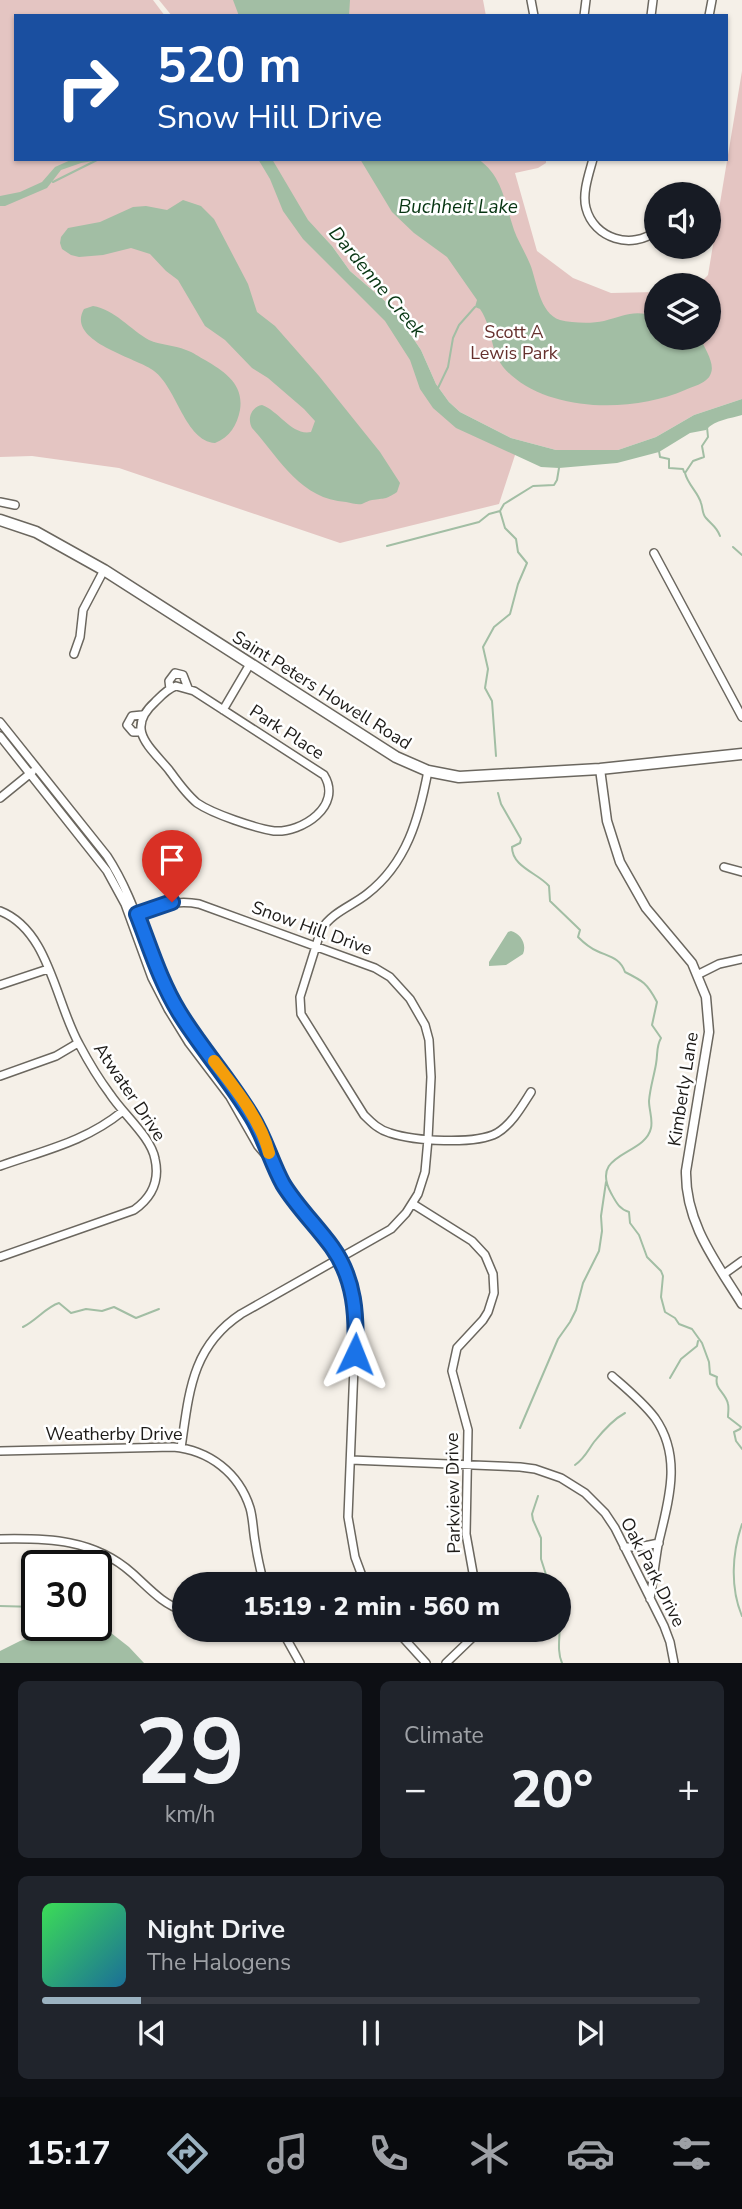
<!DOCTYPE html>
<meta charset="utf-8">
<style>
body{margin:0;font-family:"Nunito Sans",sans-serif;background:#20242c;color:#f1f3f6;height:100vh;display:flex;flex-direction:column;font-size:26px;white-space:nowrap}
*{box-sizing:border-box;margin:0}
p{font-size:23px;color:#9ea1a6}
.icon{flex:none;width:38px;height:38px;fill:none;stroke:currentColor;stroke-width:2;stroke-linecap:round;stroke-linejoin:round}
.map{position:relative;height:1663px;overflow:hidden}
.sheet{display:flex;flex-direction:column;gap:18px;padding:18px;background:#0d0f14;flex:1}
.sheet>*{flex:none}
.top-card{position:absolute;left:14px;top:14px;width:714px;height:147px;border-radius:0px;box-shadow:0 2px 5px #0004;background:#1a4fa0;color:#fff;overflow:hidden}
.controls{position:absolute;left:644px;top:182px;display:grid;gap:14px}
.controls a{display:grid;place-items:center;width:77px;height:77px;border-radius:50%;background:#171b24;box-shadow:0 2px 5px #0004;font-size:35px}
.speed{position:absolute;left:21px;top:1550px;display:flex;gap:14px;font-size:35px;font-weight:700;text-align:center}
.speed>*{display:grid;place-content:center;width:91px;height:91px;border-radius:50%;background:#171b24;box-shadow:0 2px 5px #0004;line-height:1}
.speed .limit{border:4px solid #111;border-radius:10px;background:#fff;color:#111}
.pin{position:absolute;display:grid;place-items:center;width:60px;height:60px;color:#fff;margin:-72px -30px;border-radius:50% 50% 50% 0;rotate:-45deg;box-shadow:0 0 7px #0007}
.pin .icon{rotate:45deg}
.me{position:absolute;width:77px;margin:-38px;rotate:2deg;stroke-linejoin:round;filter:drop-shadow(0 0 5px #0008)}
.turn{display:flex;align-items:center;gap:24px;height:147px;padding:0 28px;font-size:32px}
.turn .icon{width:91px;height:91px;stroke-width:2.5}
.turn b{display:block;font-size:49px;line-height:60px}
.big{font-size:52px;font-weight:800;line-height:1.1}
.sheet .tile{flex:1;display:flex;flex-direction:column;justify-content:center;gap:10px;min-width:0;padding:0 24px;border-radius:10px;background:#20242c}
.sheet .dial{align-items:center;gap:0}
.dial b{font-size:91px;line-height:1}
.song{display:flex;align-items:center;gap:21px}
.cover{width:84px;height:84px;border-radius:10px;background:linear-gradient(135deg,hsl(130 70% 55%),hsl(200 70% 35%))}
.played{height:7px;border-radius:4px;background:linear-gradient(90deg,#9bb2c1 15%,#363941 15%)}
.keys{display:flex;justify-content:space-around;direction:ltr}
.heat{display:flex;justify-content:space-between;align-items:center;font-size:38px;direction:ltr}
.sheet .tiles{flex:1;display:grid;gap:18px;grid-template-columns:1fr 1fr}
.tile:last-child{grid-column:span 2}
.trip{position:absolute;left:172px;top:1572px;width:399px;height:70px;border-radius:35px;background:#171b24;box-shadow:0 2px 5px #0004;font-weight:800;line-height:70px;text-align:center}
.dock{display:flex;height:112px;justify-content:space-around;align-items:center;background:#090b0e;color:#9ea1a6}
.dock .icon{width:49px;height:49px}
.dock .on{color:#9bb2c1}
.dock b{font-size:32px;color:#f1f3f6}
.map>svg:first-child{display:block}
.green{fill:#e4c5c2}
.water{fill:#a2bea4}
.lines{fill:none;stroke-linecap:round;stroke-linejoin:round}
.stream{stroke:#a2bea4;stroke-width:2}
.minor-casing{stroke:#6b675f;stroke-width:10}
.tertiary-casing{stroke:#6b675f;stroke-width:11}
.secondary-casing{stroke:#6b675f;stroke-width:13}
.minor{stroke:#fff;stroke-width:7}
.tertiary{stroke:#fff;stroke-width:8}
.secondary{stroke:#fff;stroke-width:10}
.route-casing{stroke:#114b97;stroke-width:18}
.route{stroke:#1a73e8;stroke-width:12}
.slow{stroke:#f59e0b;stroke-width:12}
.labels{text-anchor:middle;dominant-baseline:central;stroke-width:5;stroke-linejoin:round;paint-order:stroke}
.park-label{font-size:18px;fill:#66312e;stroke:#fff}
.street-label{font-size:18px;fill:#1d1b18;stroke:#fff}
.water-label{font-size:19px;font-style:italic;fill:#073512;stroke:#fff}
</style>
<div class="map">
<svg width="742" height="1663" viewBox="0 0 742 1663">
<rect width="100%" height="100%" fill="#f5f0e8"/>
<path class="green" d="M0,0H153L165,16H16V159H546V163L538,168L515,173L537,251L573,278L611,293L656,292V338H709V285H698L708,275L742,71V399L694,415L656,437L618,450H556L511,438L460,412L449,402L436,384L421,350L392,307L350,271L332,246L315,228L402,337L448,409L516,452L499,504L340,543L119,468L32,456L0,457Z
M159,0H483L486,16H172Z"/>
<path class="water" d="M233,0H350L349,16H239Z
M73,159H105L81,163L61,170L47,188L5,206H0V196L20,192L42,182L55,167Z
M258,159H272L308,220L332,246L350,271L392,307L421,350L436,384L449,402L460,412L511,438L556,450H618L656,437L694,415L742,399V415C730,419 716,419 706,430L690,433L659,452L617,463L559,468L541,467L456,428L433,408L420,389L410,360L385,321L303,239L283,211L270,179Z
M360,159H478C503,176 505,204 514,230C518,241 525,252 530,264C537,281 539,313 560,320C572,323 591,324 604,321C625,316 634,309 656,317V338H700C704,347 715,363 711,373C708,383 694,386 685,390C635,412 554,413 511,375C488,356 495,331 480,309L475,307L477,300L447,257L414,233L392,212Z
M183,200L201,206L214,219L248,284L257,312L275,326L319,376L380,452L400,483L397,492C385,500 385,498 372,500C370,500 364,503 362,504C357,505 352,503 346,502C300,499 280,459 252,428C247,419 251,407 262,405C279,411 292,436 311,432L315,421L304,409L268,378L252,368L225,340L205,326L178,280L166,271L150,254L131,248L103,255L79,257L71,255L62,249L60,243L61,237L68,228L100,222L133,207L146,206L167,210Z
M93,306C114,309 131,330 149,340C160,345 174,345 186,350C193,352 199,357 205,360C225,372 244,384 240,410C237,425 230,437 215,443C185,441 177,388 154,371C138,358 65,342 84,309Z
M511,931C521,934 527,944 523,954L506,965L489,966V962L508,932Z
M97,1622L129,1647L144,1663H0V1651L20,1641L59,1627L96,1626Z"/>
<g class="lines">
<path class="stream" d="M53,182L99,159
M438,388L448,367L453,338L459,325L475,307
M707,427L708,437L702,446L704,457L693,461L685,473C688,485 698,492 701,503C703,508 702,514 706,518C712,525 717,527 720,536
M659,451L660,457L669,459V468L683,469L684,472
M387,546L479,522L489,514L500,511L504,504L533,486L554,485L557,480L559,468
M733,547L742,555
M496,756L492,701L485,688L488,669L483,647L494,627L510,614L518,584L527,563L518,552L516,539L505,528L500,511
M498,793L501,804L521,839L520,843L512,847C512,867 538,873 549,886L550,901L577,927L580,930L578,937C583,942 590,948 597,951C610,957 620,958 625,972C643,981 647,983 657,1002L652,1025L661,1038C656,1047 658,1053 656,1064C654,1076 650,1088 649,1101C649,1110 653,1119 651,1128C645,1156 589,1152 611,1193C616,1202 619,1209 629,1212L630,1223L639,1235L647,1257L661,1271L663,1276L661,1297L665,1312L675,1318L679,1324L692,1329L702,1343L709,1362L710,1374L717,1377C714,1389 726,1393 728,1404C729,1408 728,1413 728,1417L741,1427L740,1429L734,1432L736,1441L742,1449
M23,1327C37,1320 46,1307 59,1303L71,1313L86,1309L102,1311L114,1307L136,1318L159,1309
M670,1378L681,1359L697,1346L698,1341
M520,1428L558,1339L570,1322L576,1310L583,1283L599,1251L602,1231L601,1216L606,1182
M575,1465C585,1458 588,1450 594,1442C602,1432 614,1419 625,1413
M538,1496L532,1514L533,1520L541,1538V1559L549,1584
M742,1524C732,1553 730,1588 742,1616
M0,1606L37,1607
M558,1612C563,1629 555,1647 562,1663"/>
<g class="minor-casing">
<path id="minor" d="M531,0L534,16
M584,16L586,0
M651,16L653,0
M709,16L712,0
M593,159C589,174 582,193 586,208C594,239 632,250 656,231
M0,502L15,505
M654,553L742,717
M74,654L80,637L83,610L104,570
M176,686L194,691L324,775C343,806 302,833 274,831C255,828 213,814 197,803C186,794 177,781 169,770C149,746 125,729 155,702C161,696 167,689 176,686Z
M170,689L169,681L175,673L183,675L188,688
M223,710L250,664
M0,722L107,856C137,902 146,952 171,998C199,1049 256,1100 269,1156
M141,732H133L127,725L132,716L142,715
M0,736L107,871L125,904L152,978L168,1009L189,1043L230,1097L258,1146L270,1160L297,1205L339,1258L351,1285L356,1316L348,1517L355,1557L365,1584
M428,771C419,818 407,863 367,894C352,906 332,912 321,930L300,997L301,1014L364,1115C372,1123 379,1130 390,1133C414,1141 475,1145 497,1133C512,1124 522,1106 531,1092
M0,798L32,772
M724,867L742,872
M0,911C49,930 55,1001 79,1044C88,1061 98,1078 110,1094C123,1114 151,1137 155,1159C160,1181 151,1198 134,1210L0,1257
M130,917C153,907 174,899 199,904L375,968L390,977L410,999L425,1025L429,1040L431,1077L428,1139L425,1172L418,1194L406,1213L391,1229L241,1314C191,1347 189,1394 181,1448
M699,974L719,964L742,959
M0,985L48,969
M0,1076L56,1056L78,1043
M0,1166C45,1150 85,1142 123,1111
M413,1204L472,1241L485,1255L493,1274L494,1293L488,1312L483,1320L457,1348L452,1371L468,1430L466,1534L475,1584
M724,1274L742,1261
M612,1376C627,1389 643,1402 655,1418C683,1458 668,1502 658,1545C655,1563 653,1581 650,1599
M0,1451L173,1447C209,1450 239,1473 250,1508C253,1518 253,1530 255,1541C257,1555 260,1569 264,1584
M351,1460L520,1467L535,1469L561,1478L585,1493L605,1513L615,1528L664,1626L670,1642L674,1663
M0,1539C48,1538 94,1539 132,1573C149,1588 162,1604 184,1611
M624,1547H639L659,1543
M281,1629L300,1663
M395,1629L426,1663
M446,1663L471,1639L478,1629"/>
</g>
<g class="tertiary-casing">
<path id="tertiary" d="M600,769L607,821L620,862L646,908L692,963L706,997L709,1032L686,1171C685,1223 716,1262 742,1304"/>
</g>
<g class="secondary-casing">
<path id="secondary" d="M0,520L36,532L104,570L396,757L428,771L459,777L600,769L742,754"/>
</g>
<use href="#minor" class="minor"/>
<use href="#tertiary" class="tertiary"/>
<use href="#secondary" class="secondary"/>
</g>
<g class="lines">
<g class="route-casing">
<path id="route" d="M172,902L137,914C150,947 160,981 179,1012C201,1048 230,1080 252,1117C265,1138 271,1162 283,1184C297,1207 316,1225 332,1247C355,1279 357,1316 355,1354"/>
</g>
<use href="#route" class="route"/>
<path class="slow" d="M214,1061C234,1087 261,1120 269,1153"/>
</g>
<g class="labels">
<g class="park-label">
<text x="514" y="332">Scott A<tspan x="514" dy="21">Lewis Park</tspan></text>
</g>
<g class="street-label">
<text transform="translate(322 690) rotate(32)">Saint Peters Howell Road</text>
<text transform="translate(287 732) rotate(33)">Park Place</text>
<text transform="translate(312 928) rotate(20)">Snow Hill Drive</text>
<text transform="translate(683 1089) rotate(-81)">Kimberly Lane</text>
<text transform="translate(130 1092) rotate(56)">Atwater Drive</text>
<text x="114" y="1434">Weatherby Drive</text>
<text transform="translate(453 1493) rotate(-91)">Parkview Drive</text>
<text transform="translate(653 1572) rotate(63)">Oak Park Drive</text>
</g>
<g class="water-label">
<text x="458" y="207">Buchheit Lake</text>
<text transform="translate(377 282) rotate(50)">Dardenne Creek</text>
</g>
</g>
</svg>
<div class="controls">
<a><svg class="icon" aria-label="sound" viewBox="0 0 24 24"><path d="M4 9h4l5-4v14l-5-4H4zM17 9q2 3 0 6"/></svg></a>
<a><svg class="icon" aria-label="layers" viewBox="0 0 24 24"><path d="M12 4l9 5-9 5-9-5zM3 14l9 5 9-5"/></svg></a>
</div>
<div class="speed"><div class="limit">30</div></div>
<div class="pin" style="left:172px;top:902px;background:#d93025"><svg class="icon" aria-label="arrive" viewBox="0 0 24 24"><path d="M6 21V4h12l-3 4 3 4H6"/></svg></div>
<svg class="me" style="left:355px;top:1354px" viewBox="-20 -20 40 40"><path d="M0-17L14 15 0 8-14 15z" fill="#1a73e8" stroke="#fff" stroke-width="4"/></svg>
<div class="trip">15:19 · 2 min · 560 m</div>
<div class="top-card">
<div class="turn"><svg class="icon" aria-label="right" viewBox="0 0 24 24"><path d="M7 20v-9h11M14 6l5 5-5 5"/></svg><div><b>520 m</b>Snow Hill Drive</div></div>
</div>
</div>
<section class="sheet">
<div class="tiles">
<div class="tile dial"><b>29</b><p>km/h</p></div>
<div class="tile"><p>Climate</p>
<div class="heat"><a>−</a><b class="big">20°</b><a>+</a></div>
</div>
<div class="tile">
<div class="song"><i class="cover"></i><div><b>Night Drive</b><p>The Halogens</p></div></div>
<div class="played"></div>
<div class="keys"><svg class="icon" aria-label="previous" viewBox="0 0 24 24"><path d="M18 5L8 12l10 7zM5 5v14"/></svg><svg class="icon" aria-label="pause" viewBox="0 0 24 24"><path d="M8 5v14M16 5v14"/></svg><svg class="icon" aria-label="next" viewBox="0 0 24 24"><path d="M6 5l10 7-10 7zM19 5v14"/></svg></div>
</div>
</div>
</section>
<nav class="dock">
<b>15:17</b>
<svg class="icon on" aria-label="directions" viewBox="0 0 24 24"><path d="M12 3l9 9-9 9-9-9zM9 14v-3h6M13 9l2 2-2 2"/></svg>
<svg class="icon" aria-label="music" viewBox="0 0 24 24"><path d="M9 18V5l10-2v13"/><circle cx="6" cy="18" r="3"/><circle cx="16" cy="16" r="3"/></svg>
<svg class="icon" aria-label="phone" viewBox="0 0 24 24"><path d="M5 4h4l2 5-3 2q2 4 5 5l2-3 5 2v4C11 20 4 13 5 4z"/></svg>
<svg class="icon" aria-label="climate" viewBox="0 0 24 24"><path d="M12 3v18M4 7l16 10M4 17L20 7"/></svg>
<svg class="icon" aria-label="car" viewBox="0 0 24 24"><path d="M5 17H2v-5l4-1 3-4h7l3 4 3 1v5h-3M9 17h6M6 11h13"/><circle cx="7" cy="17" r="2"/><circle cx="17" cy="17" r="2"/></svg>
<svg class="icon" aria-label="filters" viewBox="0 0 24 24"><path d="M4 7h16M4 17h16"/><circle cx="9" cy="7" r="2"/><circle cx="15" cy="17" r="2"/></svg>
</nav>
